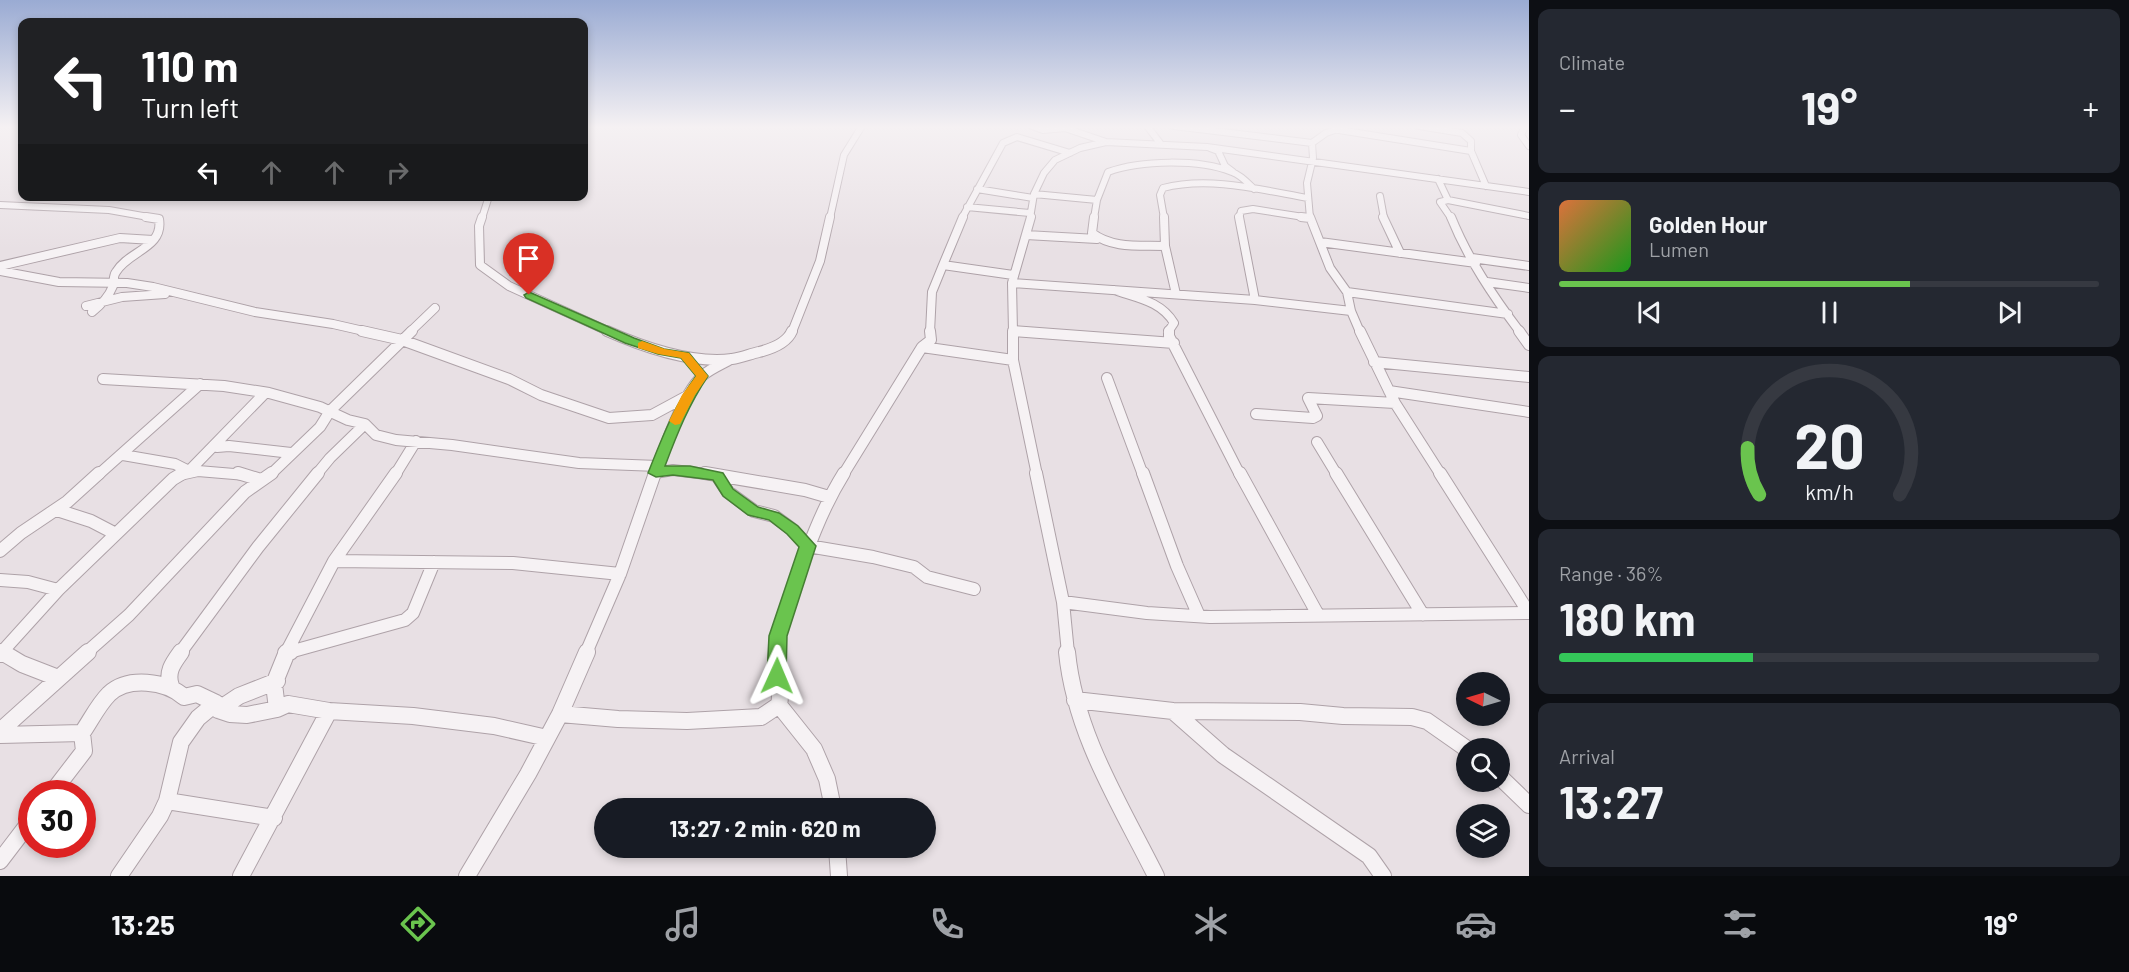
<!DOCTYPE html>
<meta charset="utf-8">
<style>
body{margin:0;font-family:Barlow,sans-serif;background:#242831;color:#f1f3f6;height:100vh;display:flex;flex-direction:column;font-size:22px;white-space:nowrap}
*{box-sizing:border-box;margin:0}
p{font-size:20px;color:#9ea1a6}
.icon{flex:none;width:33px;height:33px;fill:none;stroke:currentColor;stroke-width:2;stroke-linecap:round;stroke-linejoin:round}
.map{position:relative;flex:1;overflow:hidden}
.sheet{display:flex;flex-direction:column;gap:9px;padding:9px;background:#0d0f14;width:600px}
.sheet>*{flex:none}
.top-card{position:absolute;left:18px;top:18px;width:570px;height:183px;border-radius:12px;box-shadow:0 3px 9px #0003;background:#202124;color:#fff;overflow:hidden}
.needle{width:39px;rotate:275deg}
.tools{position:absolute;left:1456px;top:672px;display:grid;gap:12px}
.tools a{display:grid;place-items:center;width:54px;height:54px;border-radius:50%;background:#171b24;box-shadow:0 3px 9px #0003;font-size:30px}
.speed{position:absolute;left:18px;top:780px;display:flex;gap:12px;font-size:30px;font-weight:700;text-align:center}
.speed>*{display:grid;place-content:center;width:78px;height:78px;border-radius:50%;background:#171b24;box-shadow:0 3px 9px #0003;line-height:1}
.speed .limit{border:9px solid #d22;background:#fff;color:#111}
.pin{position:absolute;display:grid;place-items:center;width:51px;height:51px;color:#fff;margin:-62px -26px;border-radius:50% 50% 50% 0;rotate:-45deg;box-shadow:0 0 6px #0007}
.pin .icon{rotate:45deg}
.me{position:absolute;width:66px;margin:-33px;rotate:1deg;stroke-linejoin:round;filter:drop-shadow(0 0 4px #0008)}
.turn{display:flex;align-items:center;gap:21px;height:126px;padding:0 24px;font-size:27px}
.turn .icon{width:78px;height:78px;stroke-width:2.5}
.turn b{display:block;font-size:42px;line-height:51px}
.lanes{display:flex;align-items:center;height:57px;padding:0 24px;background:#0003;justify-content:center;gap:30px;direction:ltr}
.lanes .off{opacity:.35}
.big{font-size:45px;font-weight:700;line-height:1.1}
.sheet .tile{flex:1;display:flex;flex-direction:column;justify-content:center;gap:9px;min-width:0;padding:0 21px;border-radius:12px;background:#242831}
.sheet .dial{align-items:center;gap:0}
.dial svg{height:156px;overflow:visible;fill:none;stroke:#363941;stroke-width:7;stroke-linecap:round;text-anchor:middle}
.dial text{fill:#f1f3f6;stroke:none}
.song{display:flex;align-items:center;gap:18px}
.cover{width:72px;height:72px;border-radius:9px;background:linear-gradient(135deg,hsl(20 70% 55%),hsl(120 70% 35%))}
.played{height:6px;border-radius:3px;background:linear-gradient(90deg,#6ac44e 65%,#363941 65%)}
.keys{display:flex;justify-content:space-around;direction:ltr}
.heat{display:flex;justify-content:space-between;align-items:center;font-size:33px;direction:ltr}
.charge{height:9px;border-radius:4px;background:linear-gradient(90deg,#34c759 36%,#363941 0)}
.trip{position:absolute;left:594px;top:798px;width:342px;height:60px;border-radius:30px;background:#171b24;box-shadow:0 3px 9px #0003;font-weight:700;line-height:60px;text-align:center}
.tab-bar{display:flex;height:96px;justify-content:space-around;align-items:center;background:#090b0e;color:#9ea1a6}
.tab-bar .icon{width:42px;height:42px}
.tab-bar .current{color:#6ac44e}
.tab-bar b{font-size:27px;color:#f1f3f6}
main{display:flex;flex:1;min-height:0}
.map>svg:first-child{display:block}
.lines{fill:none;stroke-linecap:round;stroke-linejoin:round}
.minor-far4-casing{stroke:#aea2a8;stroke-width:8}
.minor-far3-casing{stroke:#aea2a8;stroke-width:10}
.minor-far2-casing{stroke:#aea2a8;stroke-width:12}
.minor-far1-casing{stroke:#aea2a8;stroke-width:14}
.minor-casing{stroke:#aea2a8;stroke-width:18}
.minor-far4{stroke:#f6f2f4;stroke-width:6}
.minor-far3{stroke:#f6f2f4;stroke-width:8}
.minor-far2{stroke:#f6f2f4;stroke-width:10}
.minor-far1{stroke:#f6f2f4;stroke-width:12}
.minor{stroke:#f6f2f4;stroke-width:16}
.route{fill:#6ac44e;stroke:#457f33;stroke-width:1.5}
.slow{fill:#f59e0b}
</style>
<main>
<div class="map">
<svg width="1529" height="876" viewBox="0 0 1529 876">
<rect width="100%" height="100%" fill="#e8e0e4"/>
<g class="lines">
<g class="minor-far4-casing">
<path id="minor-far4" d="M1032,126L1043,130L1065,128L1106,142
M1147,126L1160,143
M1174,126L1312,143
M1419,126L1462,133L1471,141V151
M1525,126L1521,135L1529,146
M1339,130L1471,151L1486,186
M1210,148L1218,151L1225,166L1233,172
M1438,179L1448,200L1440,202L1451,218
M977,189L1033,198
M1034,194L1097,200
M1380,196L1384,218
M1448,200L1529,216
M0,205L109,210L154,218
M967,207L1030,213
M482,218L489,196
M830,218L844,155L862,126
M962,218L1003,143L1017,137L1070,153
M1030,218L1034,194L1044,173L1055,160L1080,148L1106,142L1207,147L1529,192
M1094,218L1097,200L1108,172C1141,160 1199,159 1232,172C1241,175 1248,183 1254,189
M1164,218L1160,195L1163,188C1209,176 1262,190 1308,198
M1239,218L1241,211L1253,209L1310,218
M1310,218L1307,183L1313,158L1312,143L1326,133L1346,126"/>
</g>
<g class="minor-far3-casing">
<path id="minor-far3" d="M482,217L479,226L480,265L509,286L610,332
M963,217L943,265L1013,275
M1094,217L1092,233C1113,249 1140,245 1165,246
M1164,217L1165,246L1176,294
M1239,217L1255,300
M1301,217L1310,218
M1310,217L1330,268L1347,292L1351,311L1360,332
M1383,217L1400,253
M1451,217C1468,259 1493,296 1520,332
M1026,235L1097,239
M1320,242L1476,263
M1472,258L1529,266
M0,266L120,238L153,240
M0,271L59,282L127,283L153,287L255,312L333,324L368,332
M1487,282L1529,288
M1012,283L1255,300L1351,311
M1114,290C1137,298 1161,301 1174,323L1168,332
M1347,292L1508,314
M86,306L122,297L165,294
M92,312C101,305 109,296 113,286C114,281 113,276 116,272C128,251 164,248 159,219L146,217
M1013,331L1029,332
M410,332L435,308
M792,332L820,261L830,217
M930,332L932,292L943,265
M1013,332L1012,283L1031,217"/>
</g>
<g class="minor-far2-casing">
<path id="minor-far2" d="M362,331L402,340L509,379L541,395L609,418L652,415L689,395
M607,331C643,347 691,364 732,359C741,358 750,354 759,352C771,349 787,343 792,331
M1013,331L1174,343
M1013,331V360L1037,475
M1169,331V336L1240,475
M1360,331L1395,403L1441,475
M1519,331L1529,345
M922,347L931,340L930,331
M1374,362L1529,377
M1107,378L1143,475
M103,379L224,386L269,393L320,407L348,420L365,424L376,435L396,440L452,445L579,463L658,466
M1389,391L1529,412
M1256,414L1313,418L1317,416L1308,398L1395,403
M1317,442L1337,475
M217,447L229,446L291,453
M123,455L175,464L189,471L265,393
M655,473L673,470L714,475
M98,475L200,384
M180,475L198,471L246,475
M270,475L320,427L330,411L412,331
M316,475L330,458L365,424
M395,475L416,441
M655,475C664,448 682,395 702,376C710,369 722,364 731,359
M843,475L922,347L1013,360"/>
</g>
<g class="minor-far1-casing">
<path id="minor-far1" d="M238,473L261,480
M705,473L805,490L829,497
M1036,473L1063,602L1068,653
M1143,473L1177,566L1199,616
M1240,473L1317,613
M1336,473L1423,615
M1440,473L1529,613
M718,477L728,492L754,511L774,516L793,530L808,546L873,557L914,567L927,577L974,589
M57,510L91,521L116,534
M0,551L21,533L67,502L99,473
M334,561L513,563L620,574
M0,580L28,582L58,590
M1063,602L1147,613L1210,617L1529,613
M2,652L4,653
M1,653L58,590L173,479L183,473
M86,653L129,615L245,492L272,473
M180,653L258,547L318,473
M286,653L405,620L413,613L434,562
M286,653L334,561L396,473
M586,653L620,574L655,473
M776,653C778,632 786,612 793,591C807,550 821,510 844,473"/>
</g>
<g class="minor-casing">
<path id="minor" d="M2,652L22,664L58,678
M777,652C775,671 783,687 779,705L814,749L827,779L833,808
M1067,652C1075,734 1120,804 1156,876
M286,653L290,652
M0,654L2,652
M171,686C166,672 173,663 181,652
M1075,700L1173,711L1300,712L1343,716L1412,717L1427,721L1467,749
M277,709L274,684L287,652
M218,710L230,714L247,715L277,709L288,704L329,711L413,716L494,726L547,738
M1173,711L1223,755L1369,856L1383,876
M560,714L618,719L687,721L761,717L779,705
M0,731L88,652
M0,735L82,733C91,720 98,705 109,694C128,676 166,681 184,697L197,694L216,703
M1500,777L1529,805
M51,794L84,751L82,733
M167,801L274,818
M837,848L839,876
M0,861L32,819
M119,876L160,816L167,801L181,742L198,718L216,703L218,710L239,696L277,681
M241,876L329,711
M467,876L528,774L560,714L587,652"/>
</g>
<use href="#minor-far4" class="minor-far4"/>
<use href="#minor-far3" class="minor-far3"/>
<use href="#minor-far2" class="minor-far2"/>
<use href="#minor-far1" class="minor-far1"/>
<use href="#minor" class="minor"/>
</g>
<linearGradient id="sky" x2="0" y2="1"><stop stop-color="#9aabd3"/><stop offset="0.51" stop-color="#f5f1f3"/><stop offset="1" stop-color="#f5f1f3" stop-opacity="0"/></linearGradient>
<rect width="1529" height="249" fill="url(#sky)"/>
<path class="route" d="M529,292L634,338L664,349L689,353L708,376C689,404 677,434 665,466H690L723,473L733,489L758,507L779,513L798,526L816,546L787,636L786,676L783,682L777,684L770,682L767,676L769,636L799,547L787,534L769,520L748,515L723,496L713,480L673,475L656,477L648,473C662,438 674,406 696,376L681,358L658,354L625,343L526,298L524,295Z"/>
<path class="slow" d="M642,341L665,349L689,353L708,376L695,395L680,424L675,425L669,421L682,395L696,376L681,358L658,354L638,348V343Z"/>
</svg>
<div class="tools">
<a><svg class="needle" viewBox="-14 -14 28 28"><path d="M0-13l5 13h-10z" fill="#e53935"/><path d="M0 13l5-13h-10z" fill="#9ea1a6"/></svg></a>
<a><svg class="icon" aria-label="search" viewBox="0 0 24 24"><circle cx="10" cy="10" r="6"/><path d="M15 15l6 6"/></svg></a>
<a><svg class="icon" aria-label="layers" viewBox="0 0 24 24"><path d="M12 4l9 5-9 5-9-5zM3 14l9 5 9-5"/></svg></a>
</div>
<div class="speed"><div class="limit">30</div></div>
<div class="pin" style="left:529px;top:295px;background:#d93025"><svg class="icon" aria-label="arrive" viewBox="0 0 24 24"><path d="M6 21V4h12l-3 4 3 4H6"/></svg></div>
<svg class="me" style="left:777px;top:676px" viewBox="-20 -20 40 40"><path d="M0-17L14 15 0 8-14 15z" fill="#6ac44e" stroke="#fff" stroke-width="4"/></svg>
<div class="trip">13:27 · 2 min · 620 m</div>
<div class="top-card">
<div class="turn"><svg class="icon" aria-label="left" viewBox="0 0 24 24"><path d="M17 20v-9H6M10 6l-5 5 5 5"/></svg><div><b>110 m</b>Turn left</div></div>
<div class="lanes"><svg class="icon" aria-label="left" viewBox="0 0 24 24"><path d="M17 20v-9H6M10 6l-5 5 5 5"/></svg><svg class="icon off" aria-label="ahead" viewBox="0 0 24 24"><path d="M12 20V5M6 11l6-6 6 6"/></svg><svg class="icon off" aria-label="ahead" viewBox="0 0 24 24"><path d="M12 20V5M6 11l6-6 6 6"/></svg><svg class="icon off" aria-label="right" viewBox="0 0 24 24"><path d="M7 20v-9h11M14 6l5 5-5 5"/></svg></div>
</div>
</div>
<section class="sheet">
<div class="tile"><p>Climate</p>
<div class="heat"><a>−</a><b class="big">19°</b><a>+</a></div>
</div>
<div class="tile">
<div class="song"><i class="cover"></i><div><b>Golden Hour</b><p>Lumen</p></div></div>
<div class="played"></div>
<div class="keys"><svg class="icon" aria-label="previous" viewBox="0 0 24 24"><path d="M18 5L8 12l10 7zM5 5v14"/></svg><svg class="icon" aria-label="pause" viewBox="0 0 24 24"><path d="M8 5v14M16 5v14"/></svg><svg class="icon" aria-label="next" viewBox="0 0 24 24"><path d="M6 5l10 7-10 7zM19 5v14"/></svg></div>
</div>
<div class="tile dial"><svg viewBox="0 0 100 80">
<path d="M14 69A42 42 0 1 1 86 69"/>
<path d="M14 69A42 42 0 0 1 8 45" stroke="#6ac44e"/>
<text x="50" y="56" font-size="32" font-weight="700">20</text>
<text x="50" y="72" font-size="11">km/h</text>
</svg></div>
<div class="tile"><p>Range · 36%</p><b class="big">180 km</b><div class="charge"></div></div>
<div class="tile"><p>Arrival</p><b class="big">13:27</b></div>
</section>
</main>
<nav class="tab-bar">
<b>13:25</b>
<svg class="icon current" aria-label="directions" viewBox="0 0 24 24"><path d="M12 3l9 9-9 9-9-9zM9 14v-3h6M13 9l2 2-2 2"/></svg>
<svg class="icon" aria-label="music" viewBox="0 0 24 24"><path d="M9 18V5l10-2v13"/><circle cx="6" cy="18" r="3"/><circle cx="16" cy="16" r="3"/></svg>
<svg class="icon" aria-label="phone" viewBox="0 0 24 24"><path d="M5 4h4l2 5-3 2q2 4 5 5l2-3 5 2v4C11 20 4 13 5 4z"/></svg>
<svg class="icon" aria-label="climate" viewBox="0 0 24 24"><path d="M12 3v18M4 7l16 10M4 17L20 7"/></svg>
<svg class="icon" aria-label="car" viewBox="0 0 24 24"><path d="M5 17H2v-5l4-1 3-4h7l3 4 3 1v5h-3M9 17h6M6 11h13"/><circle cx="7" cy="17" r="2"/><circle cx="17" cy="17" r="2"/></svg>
<svg class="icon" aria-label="filters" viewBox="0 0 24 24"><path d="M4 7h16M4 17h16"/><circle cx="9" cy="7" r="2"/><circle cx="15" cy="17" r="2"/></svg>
<b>19°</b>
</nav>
